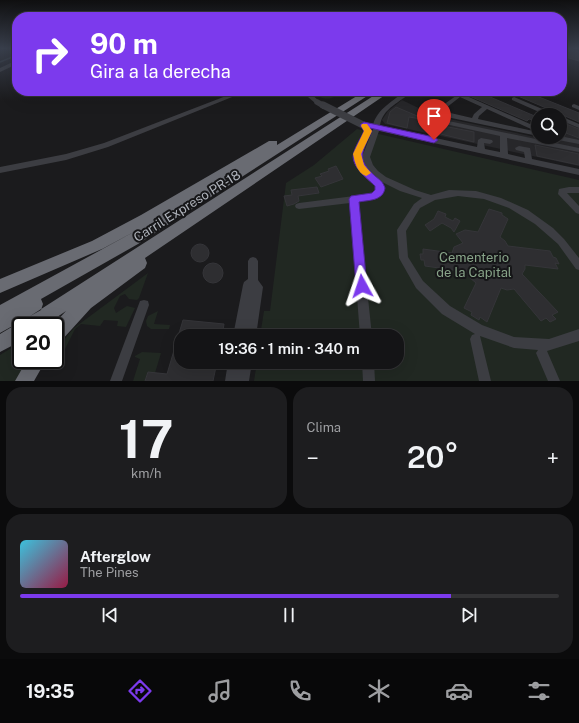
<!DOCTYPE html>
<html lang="es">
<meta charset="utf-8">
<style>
body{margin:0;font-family:"Public Sans",sans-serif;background:#1d1d1f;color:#f1f3f6;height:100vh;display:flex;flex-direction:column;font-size:15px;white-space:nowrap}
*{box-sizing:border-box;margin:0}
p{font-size:13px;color:#9d9ea1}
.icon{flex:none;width:22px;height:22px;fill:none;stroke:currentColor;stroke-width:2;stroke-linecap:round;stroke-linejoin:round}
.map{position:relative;height:381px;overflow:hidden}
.drawer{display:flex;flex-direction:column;gap:6px;padding:6px;background:#0b0b0c;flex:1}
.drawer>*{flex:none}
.guide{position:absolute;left:12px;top:12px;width:555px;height:84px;border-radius:16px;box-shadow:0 4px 16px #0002,0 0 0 1px #333335;background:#7c3aed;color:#fff;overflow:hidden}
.buttons{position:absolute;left:531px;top:108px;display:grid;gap:8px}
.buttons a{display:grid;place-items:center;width:36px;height:36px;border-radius:50%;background:#141416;box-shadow:0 4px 16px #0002,0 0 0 1px #333335;font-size:20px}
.speed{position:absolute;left:12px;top:317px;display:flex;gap:8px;font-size:20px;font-weight:700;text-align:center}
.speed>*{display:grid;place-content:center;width:52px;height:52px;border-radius:50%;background:#141416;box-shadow:0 4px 16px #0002,0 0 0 1px #333335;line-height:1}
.speed .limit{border:2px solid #111;border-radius:6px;background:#fff;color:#111}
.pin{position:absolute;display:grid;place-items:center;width:34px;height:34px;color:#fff;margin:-41px -17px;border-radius:50% 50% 50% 0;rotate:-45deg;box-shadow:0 0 4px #0007}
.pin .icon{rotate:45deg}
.me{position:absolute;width:44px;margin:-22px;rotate:355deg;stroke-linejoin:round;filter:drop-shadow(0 0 3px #0008)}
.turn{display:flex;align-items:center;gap:14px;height:84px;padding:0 12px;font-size:18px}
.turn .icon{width:52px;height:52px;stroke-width:2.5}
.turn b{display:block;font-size:28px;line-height:34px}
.big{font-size:30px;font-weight:600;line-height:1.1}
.drawer .card{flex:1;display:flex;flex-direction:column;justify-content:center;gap:6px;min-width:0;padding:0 14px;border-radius:16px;background:#1d1d1f}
.drawer .dial{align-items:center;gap:0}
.dial b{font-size:52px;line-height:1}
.song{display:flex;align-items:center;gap:12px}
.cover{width:48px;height:48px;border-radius:6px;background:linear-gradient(135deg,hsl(190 70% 55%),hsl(340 70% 35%))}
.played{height:4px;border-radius:2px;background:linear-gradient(90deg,#7c3aed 80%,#333335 80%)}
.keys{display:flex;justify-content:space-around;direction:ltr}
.heat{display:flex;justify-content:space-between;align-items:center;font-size:22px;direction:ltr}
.drawer .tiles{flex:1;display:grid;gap:6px;grid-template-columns:1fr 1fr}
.card:last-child{grid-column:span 2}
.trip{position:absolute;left:174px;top:329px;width:230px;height:40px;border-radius:16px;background:#141416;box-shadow:0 4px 16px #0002,0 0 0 1px #333335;font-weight:600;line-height:40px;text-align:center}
.menu{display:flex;height:64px;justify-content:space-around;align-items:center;background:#080809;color:#9d9ea1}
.menu .icon{width:28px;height:28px}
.menu .on{color:#7c3aed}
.menu b{font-size:18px;color:#f1f3f6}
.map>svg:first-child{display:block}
.built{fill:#27272a}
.green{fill:#212822}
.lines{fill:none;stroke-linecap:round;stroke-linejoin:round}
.stream{stroke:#323a40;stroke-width:1.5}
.building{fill:#2e2e31;stroke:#353539}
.minor{fill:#3c3d42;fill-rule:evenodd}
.highway{fill:#696b72;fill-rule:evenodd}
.minor-bridge-far1{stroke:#3c3d42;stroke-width:5.5}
.minor-bridge{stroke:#3c3d42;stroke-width:7}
.route{fill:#7c3aed;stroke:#51269a}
.slow{fill:#f59e0b}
.labels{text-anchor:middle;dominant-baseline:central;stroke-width:4;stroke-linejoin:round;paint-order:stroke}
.street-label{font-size:13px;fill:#afb3bb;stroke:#161618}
.park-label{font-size:13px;fill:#88a489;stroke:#161618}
</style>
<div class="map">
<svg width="579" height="381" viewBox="0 0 579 381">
<rect width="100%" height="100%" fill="#1b1b1d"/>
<path class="built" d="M402,100L435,116L535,137L538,134V137H560V120L579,128V166L385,124L382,120L388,111Z"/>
<path class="green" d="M311,91H346C332,99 325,103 311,91Z
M357,129L579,180V381H254L257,362H397V336H260L264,311H270L286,183L314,165Z
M148,273L139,298L137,300L129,299L125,294L120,296L114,308L116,313L127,306L135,308L126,327L117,326L118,321L104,320L100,326L81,324L75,329L65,349H57L55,352V350L74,328Z
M158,311L154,324L170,325L169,329H151L147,326L146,321L148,316Z
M21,342V360H32L20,381H0V355Z
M142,352L161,353L155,373L148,372L145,381H133L140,359L135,357V356Z"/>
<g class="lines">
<path class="stream" d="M0,62L17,55"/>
</g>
<path class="building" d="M566,48L579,52V61L562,56V53Z
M458,91H476L537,117L533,120L529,119L527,121Z
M516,91H524L579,113V122L518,96L521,94Z
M396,107L422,118L421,119L409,117L407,128L387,123L390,112Z
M563,123L579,129V138L566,133L565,135L560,133V126Z
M433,124L474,132V142L432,132Z
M535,145L579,154V165L537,156Z
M336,166L343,179L321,187L315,178L322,176L320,174L329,171L328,169Z
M317,187L319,193L298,196L299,201L294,204L287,206L284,196L292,195L291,190Z
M489,209L502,213V215L508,219L500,237L505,241L508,246L550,251L553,257L556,258L559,264L555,263L558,269L525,265V269L522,274L558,312L552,315L556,319L550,322L546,318L541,321L514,289L507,290L501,288L487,322L480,317L479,320L471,315L472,312L464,308L476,283L469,277L467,272L425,266L424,260H421L420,254H423V249L452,253L454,247L463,243L456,234L465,230L478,232Z
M438,211L446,214L445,217L453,221L455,218L460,221L454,232L451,228L442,223L430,231L425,225L434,219Z
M191 253a9 9 0 1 1 18 0a9 9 0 1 1-18 0Z
M203 273a10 10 0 1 1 20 0a10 10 0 1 1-20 0Z
M183,320L224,324L222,336H181V362H217L213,381H145L148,372L167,374Z"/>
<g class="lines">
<path class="minor" d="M17,60V64L0,72V68Z
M239,91H247L108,147L66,160L0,173V167L66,154L104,143Z
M301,91H308L320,102L317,104L315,103Z
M406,91H413C401,102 382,108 380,126L477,147L478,140L481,138L492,140L493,142L490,144L484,143L485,149L500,152V136L427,120V118L429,117L579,148V152L507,138L508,154L525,158L524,152L516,150L515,148L519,146L530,148L532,159L579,169V175L379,131L370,157L373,165L378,171L386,177L415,190L431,195L449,190L476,191L501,198L528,210L553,228L564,239L579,258V270L576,269L558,244L535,224L509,208L484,199L458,196L435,200L420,208L406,231L408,257L423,281L450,306L482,325L514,337L549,339L579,329V341L547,351L560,381H548L536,353L538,350L514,348L480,336L491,381H479L470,339L472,335L475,334L442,314L416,288L399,258L397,230L414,204L422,198L400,191L382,182L384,192C378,200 368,200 358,202L372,336H360L350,203L299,209L296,208L295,206L296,204L299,203L370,194L376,191L375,185C366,178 352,168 353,155C354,147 361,138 365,131L360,125L363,123L373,125C377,109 394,100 406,91ZM370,129H373L362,157L365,166L372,174C353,158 363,149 371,131Z
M460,93L530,124L538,118V124L531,129L487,109L479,116L478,119L538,132V136L442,116L436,112V110ZM460,97L482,107L474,114L472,118L442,111Z
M514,97L554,114L555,115H546L512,100V98Z
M574,104L579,106V110L572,107V105Z
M560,116L579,124V128L560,120Z
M560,136L579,140V144L553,139L550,137Z
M569,187H579V193H567L579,206V214L576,213L558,194L559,189Z
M253,257L256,258L258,261V280L263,287L256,336H233L243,285L244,282L248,279V261L250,258Z
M144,300L148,301L149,305L122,381H110L140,301Z
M228,362H240L238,378L240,362H252L249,381H225Z
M362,362H374L375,381H363Z"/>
<path class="highway" d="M365,91H375L138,244L41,299L43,304L41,310L0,333V305L141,228L102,249L0,293V279L92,241L141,215L269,141H277V145Z
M381,91H391L145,258L147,263L145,268L91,308L61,341L55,343V326H52L66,311L44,326H21V341L0,352V334L15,325L23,324L24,320Z
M27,360H46L34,381H15Z"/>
<path class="minor-bridge-far1" d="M317,102L324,106"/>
<path class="minor-bridge" d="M323,105L363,125"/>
</g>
<linearGradient id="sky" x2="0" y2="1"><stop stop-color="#0f0f10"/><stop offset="0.48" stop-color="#393f4c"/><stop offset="1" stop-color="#393f4c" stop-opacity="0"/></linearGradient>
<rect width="579" height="101" fill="url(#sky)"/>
<path class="route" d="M364,122L434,137L438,140L434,143L370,128L372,131C362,152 356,159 375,176C380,180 383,182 385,188C383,201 369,200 359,202L367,286L366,290L362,291L358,290L356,286L349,199L351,196L372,193L375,190V186C367,178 349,165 354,152C356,145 361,138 364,131L360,125Z"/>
<path class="slow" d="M362,124H367L372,131L361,154L364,165L371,173L366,176C357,173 355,162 353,154L364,131L361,126Z"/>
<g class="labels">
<g class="street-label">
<text transform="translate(187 206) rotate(-32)">Carril Expreso PR-18</text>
</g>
<g class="park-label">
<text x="474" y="257">Cementerio<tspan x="474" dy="15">de la Capital</tspan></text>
</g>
</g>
</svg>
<div class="buttons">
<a><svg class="icon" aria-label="search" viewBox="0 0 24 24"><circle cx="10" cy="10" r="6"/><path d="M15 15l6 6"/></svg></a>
</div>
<div class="speed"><div class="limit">20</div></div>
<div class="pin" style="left:434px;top:140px;background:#d93025"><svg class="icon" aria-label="arrive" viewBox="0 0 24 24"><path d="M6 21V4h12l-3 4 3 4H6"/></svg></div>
<svg class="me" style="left:362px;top:286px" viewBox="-20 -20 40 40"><path d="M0-17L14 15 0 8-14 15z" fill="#7c3aed" stroke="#fff" stroke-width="4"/></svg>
<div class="trip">19:36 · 1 min · 340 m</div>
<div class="guide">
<div class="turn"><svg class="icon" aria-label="right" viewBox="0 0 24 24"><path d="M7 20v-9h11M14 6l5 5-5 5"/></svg><div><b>90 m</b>Gira a la derecha</div></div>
</div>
</div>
<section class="drawer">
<div class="tiles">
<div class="card dial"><b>17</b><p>km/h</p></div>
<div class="card"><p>Clima</p>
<div class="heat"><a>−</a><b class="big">20°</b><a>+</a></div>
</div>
<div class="card">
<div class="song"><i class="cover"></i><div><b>Afterglow</b><p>The Pines</p></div></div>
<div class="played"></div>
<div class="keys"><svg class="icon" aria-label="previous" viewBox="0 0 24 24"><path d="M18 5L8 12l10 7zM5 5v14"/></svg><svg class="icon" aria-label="pause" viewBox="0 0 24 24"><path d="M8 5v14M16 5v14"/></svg><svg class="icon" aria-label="next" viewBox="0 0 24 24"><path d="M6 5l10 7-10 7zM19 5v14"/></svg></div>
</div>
</div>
</section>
<nav class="menu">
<b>19:35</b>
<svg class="icon on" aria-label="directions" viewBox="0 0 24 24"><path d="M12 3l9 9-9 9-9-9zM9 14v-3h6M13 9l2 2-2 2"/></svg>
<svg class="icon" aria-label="music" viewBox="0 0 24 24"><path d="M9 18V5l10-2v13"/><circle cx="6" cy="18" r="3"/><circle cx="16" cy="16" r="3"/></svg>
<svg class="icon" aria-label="phone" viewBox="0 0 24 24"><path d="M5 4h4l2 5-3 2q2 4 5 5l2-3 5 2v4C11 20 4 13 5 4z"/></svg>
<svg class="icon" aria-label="climate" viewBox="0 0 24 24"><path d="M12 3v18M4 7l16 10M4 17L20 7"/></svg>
<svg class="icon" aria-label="car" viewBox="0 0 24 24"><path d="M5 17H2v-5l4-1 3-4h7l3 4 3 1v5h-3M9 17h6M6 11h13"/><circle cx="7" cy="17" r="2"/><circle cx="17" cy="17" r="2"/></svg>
<svg class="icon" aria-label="filters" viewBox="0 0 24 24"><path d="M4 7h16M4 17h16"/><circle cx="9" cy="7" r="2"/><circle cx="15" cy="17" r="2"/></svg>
</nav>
